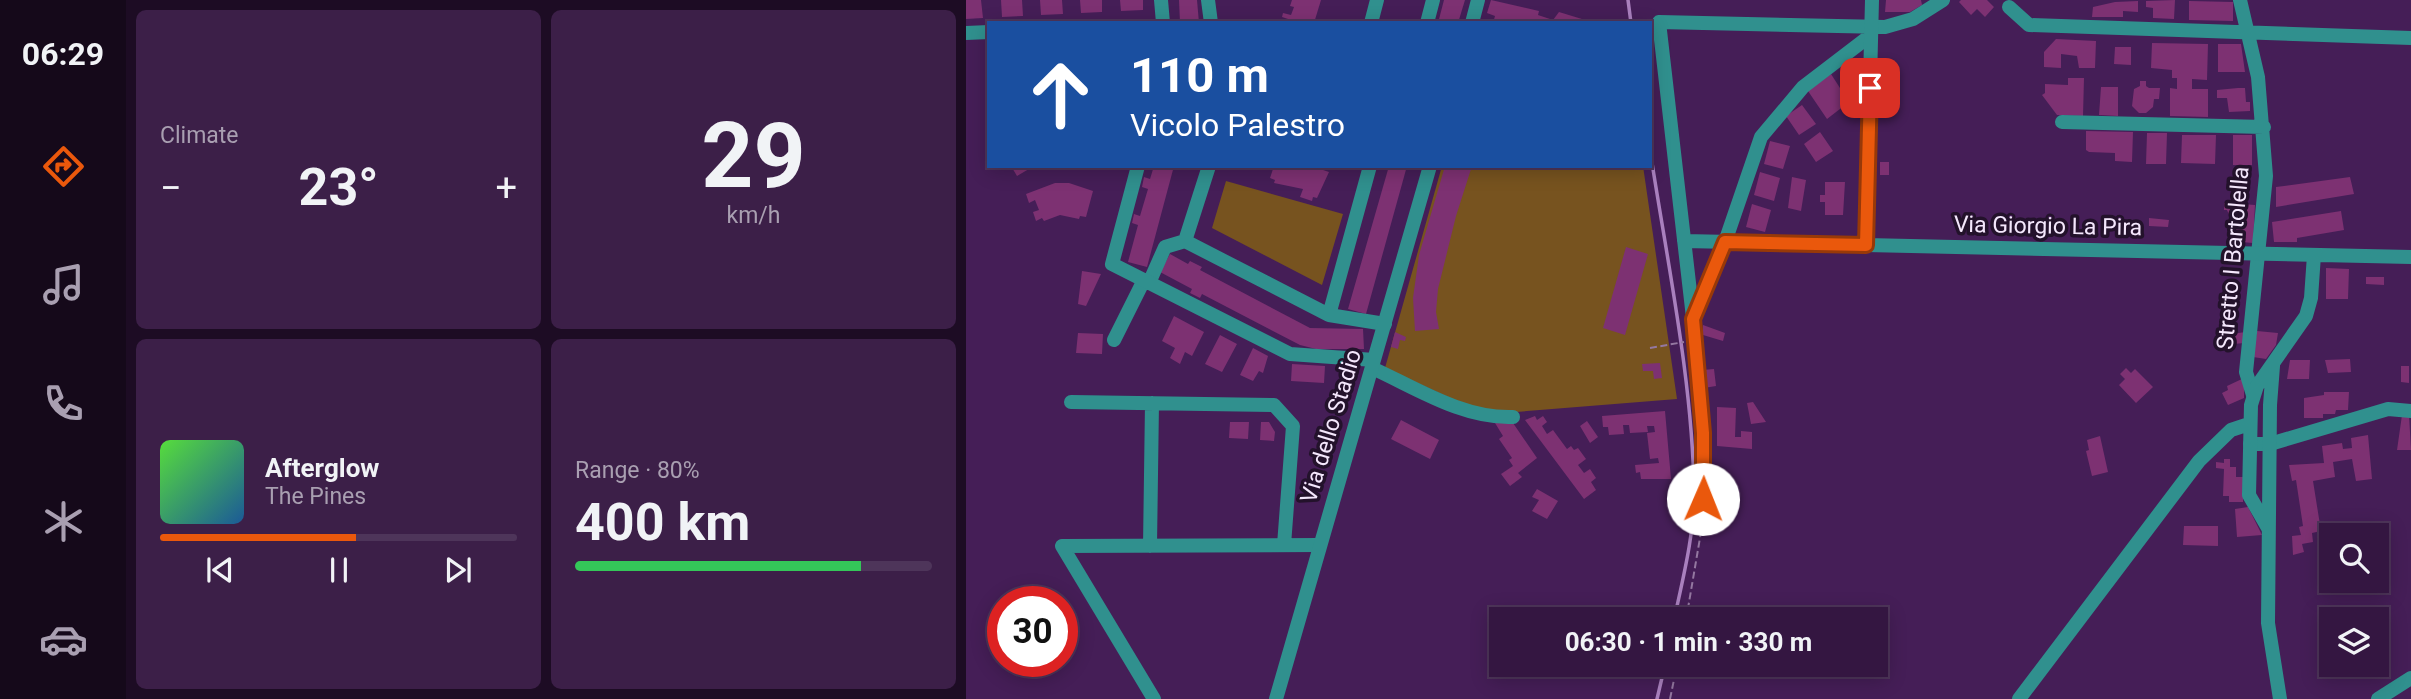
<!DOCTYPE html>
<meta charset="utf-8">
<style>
body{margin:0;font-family:Roboto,sans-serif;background:#3c1f48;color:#f1f3f6;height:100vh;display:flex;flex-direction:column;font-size:26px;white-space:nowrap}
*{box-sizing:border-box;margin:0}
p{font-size:23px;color:#a99fb1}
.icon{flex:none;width:38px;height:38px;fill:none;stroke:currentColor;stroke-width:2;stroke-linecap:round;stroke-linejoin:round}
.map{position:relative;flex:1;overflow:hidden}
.drawer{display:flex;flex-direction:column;gap:10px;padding:10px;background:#1d0c24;width:840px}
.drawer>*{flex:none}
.guide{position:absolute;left:21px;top:21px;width:665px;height:147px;border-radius:0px;box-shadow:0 4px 18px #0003,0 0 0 2px #4e355a;background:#1a4fa0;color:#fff;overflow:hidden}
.controls{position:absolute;left:1353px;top:523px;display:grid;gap:14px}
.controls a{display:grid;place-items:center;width:70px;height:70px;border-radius:0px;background:#341641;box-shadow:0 4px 18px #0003,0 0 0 2px #4e355a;font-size:35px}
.speed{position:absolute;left:21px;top:586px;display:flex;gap:14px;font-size:35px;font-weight:700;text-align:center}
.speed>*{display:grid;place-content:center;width:91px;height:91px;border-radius:50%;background:#341641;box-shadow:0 4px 18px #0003,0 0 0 2px #4e355a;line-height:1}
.speed .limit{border:10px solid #d22;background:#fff;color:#111}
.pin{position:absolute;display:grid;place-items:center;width:60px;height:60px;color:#fff;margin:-30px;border-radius:14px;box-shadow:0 4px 10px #0006}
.me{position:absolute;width:77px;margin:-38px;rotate:1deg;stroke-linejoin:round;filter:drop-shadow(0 0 5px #0008)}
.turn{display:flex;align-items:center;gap:24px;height:147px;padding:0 28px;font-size:32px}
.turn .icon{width:91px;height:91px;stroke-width:2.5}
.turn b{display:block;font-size:49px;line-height:60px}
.big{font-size:52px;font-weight:700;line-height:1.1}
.drawer .widget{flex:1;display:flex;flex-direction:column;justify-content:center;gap:10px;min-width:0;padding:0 24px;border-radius:10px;background:#3c1f48}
.drawer .dial{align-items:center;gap:0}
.dial b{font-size:91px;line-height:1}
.song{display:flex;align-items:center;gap:21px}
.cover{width:84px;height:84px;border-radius:10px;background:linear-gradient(135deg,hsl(110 70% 55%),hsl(210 70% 35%))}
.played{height:7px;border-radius:4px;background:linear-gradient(90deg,#ea580c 55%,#4e355a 55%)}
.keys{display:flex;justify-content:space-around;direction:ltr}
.heat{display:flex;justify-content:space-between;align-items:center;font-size:38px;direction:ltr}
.charge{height:10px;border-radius:5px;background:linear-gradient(90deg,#34c759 80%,#4e355a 0)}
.drawer .tiles{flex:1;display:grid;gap:10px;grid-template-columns:repeat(2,1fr)}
.trip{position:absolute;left:523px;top:607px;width:399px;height:70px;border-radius:0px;background:#341641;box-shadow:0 4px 18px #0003,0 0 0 2px #4e355a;font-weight:700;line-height:70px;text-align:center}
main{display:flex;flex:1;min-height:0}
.menu{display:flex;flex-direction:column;width:126px;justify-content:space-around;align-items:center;background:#15091a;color:#a99fb1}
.menu .icon{width:49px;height:49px}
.menu .selected{color:#ea580c}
.menu b{font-size:32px;color:#f1f3f6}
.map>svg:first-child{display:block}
.green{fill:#77531f}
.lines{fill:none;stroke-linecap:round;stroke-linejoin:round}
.stream{stroke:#a980be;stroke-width:3.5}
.building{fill:#7d3172}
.path{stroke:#9478a1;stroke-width:2;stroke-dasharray:7 3.5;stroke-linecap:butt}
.minor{stroke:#30908e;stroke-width:14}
.tertiary{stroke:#30908e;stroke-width:14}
.route-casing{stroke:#983908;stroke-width:18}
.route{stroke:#ea580c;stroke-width:12}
.labels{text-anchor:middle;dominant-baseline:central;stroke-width:7;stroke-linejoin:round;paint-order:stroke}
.street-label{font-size:23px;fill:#f4e7fc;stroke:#23122b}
</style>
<main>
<nav class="menu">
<b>06:29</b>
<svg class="icon selected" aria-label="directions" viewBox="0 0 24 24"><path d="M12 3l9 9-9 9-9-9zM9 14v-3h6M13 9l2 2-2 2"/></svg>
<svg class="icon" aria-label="music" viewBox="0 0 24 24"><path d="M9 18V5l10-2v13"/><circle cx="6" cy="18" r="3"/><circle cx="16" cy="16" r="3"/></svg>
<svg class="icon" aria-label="phone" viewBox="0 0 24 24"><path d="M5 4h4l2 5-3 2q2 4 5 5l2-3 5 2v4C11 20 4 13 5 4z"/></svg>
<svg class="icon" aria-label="climate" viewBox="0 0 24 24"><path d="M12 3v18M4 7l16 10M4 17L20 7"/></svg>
<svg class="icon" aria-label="car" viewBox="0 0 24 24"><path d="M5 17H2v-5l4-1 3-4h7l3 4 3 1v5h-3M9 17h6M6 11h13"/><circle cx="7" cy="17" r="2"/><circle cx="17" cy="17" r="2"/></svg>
</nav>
<section class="drawer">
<div class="tiles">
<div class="widget"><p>Climate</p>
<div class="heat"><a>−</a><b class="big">23°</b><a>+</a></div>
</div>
<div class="widget dial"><b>29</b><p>km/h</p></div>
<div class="widget">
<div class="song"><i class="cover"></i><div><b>Afterglow</b><p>The Pines</p></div></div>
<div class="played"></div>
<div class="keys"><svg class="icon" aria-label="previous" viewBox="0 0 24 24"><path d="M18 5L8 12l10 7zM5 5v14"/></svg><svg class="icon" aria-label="pause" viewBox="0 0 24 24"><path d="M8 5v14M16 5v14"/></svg><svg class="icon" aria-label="next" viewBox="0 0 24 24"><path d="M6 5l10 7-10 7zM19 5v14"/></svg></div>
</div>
<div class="widget"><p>Range · 80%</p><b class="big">400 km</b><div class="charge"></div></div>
</div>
</section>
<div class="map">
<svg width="1445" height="699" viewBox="0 0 1445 699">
<rect width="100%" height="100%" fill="#451e57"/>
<path class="green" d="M476,166H677L711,399L537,413L506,408L419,368Z
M260,181L377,214L356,285L246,228Z"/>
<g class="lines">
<path class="stream" d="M662,0L665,23
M684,150C701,261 727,383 728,493C728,536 717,578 708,620
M691,699L699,665"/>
</g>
<path class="building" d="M0,0H15L17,18L0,19Z
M35,0H56L57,16L36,17Z
M74,0H96L97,14L75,15Z
M114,0H136V12L115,13Z
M154,0H177V10L155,11Z
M213,0H231L233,23H214Z
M326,0H355L348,23H334L316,17L317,13L325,15L328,7L324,6Z
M478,0H499L492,23H472Z
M525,0L573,11L572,15L587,20L593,12L629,23H527L529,16L521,13Z
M920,0H955L956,5L944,12H919Z
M995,0H1021L1028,7L1019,17L1011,9L1005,15L993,2Z
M1209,0L1208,19L1187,18V8L1180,7V1Z
M1172,1V12L1157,11V17H1126L1127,7L1149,2Z
M1223,1L1267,2V21L1223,20Z
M1090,39L1130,41L1129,68H1113L1111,56L1095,54V68L1078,67V52Z
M1186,43L1242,44L1241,80L1226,79V89H1242V117L1204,116V88L1211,89V78H1206V70L1185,68Z
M1252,44H1275L1279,72H1252Z
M1149,47H1165V65L1148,64Z
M865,74L883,102L861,119L842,91Z
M1102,78H1118L1117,116L1091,115L1076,95L1079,93V84L1102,85Z
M1174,81H1180V86L1183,88H1194L1193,99H1188L1187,107L1180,113H1173L1166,106L1168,89L1174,86Z
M1135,87H1152V116L1133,115Z
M1272,88H1279L1280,102H1284V111L1263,112L1261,98H1251V90Z
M836,105L850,124L833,135L820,116Z
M1120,131L1167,132L1166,162L1149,161V153L1123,152L1120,150Z
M854,132L867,151L850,162L838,144Z
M1181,133H1201L1200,164H1180Z
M1216,135H1250L1249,164L1215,163Z
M1267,135H1286V165H1267Z
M804,141L824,146L817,169L798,164Z
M914,162H923V175H914Z
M45,166H68L51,176Z
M188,166H208L181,267L162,262L172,225L166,223L168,214L174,216L182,189L176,187L178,177L184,179Z
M308,166L322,169L323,166H332L343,170L345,166L363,172L351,198L347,197L346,201L334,197L337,189L308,183L309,180L304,178Z
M423,166H441L400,314L382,309Z
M479,166H506L490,216L472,289L470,312L473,329L449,331L447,298L453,255Z
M794,172L814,178L808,201L788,195Z
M826,177L840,180L835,211L822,208Z
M1384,177L1388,194L1310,207V187Z
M859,182H879L877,215H859V202H854V195H859Z
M89,183H103L127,191L120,217L114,216L113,219L94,215L78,221L76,218L70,221L67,212L73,210L69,200L63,203L60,194Z
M1258,203H1269V210H1276V204L1289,205L1287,243L1275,242L1261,210H1258Z
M786,204L805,210L799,232L780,227Z
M1375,211L1378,230L1331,238V242H1308L1306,222Z
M1183,218L1203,220L1202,227L1183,226Z
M660,247L682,254L659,335L637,328Z
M204,254L222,264L224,261L236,267L234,270L344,328L397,329L398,349H350L334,345L236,294L234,298L224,293L226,289L194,272Z
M1360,268L1383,269L1382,299H1360Z
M116,271L135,274L120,306L112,304Z
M1400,277H1418V285L1400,284Z
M208,316L238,332L226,356L219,352L214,364L204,358L209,348L196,341Z
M737,325L759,333L757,341L737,335Z
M1291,331L1312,333L1310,345L1300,359L1287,357Z
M429,332L440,337L439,341L434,340L432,349L425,347Z
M1279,332L1278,343L1268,344L1267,338L1260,339V335Z
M112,333L137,334L136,354L110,353Z
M254,335L271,344L256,372L239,364Z
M287,348L302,356L297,373L293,371L287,381L274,375Z
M1384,359L1385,372L1362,373L1359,360Z
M1324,360H1344L1343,379H1321Z
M694,363L696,378L688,379L687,371H677L676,364Z
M326,364L359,366L358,383L325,381Z
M1435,366H1443V383L1435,382Z
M1160,368L1165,373L1169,369L1187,387L1170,403L1153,385L1159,379L1154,374Z
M748,369L750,386L738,388L736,370Z
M1278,378V398L1262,405L1256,393L1262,390L1261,386Z
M1358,392H1383L1382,410H1370L1369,414H1357V418H1338V398L1358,395Z
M787,402L800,422L785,424L781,403Z
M751,407L770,408L769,437H775V431L786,432V449L751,446Z
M699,411L705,479H675L674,472L670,473L669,465L693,463L692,458L684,459L681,433L689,432L688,426H681L682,432L664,433L663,425H657L658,434L643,435L642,427H637L636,416Z
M1436,415H1443L1445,450H1431Z
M569,416L571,420L577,416L581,422L576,426L581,434L587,430L601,449L605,446L608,450L612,448L620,459L612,465L618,473L624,469L630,478L625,482L630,490L618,499L559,420Z
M435,420L473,440L464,459L425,439Z
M621,421L632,437L624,443L614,426Z
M264,422H283L282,439L263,438Z
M295,422H303L309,432L308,441L294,440Z
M529,423H547L571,458L552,473L556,477L544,486L535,474L547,466L543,460L546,458L533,439L537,436Z
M1402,435L1406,479L1390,481L1386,459L1367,462L1369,477L1347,481L1355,531L1346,533L1347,542L1336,544L1338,552L1327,555L1326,536L1335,535L1333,527L1337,526L1330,480L1326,481L1323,465L1358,463L1356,446L1376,443L1377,449L1386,448L1385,438Z
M1134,436L1142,472L1126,476L1120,451L1123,450L1121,440Z
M1258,459H1264V467H1270V477H1277V502H1263V496H1257L1258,469L1250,468V462L1258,463Z
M571,489L592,501L581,519L566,511L573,500L566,497Z
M1282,507L1296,535L1271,537L1269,509Z
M1218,526H1252V546L1217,545Z"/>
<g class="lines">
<path class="path" d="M684,348L718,342
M720,620L735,532
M704,699L711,665"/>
<path class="minor" d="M242,0L245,23
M1274,0L1292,77L1300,176L1280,372L1287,395
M1043,7L1063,25L1445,38
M405,23L411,0
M461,23L467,0
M0,33L23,32
M1096,122L1298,127
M243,166L219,241L363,315L404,166
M718,241L900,245
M183,283L199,247L219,241
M363,315L419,324
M729,315L759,242L795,137L837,87L905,35
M148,340L178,280
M406,368C450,388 497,419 547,417
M105,402L308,405L327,426L318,545
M1284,444H1304L1422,409L1445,411
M736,520L737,433L729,335L693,22L919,27L947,19L977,0
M184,546L186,403
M188,699L96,546L353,545
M1412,699L1445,678"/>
<path class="tertiary" d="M195,0L197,23
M906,0L900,245L1445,257
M506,23L512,0
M172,166L146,264L324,354L408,360
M1307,366L1304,405L1302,623L1314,699
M1302,528L1283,495L1285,405L1291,386L1340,316L1345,298L1348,255
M310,699L464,166
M1053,699L1233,461L1265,430L1283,424"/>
</g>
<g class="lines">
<g class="route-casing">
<path id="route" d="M737,499V433L727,319L759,242L900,245L904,88"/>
</g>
<use href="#route" class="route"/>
</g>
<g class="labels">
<g class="street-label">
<text transform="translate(1082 226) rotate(1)">Via Giorgio La Pira</text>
<text transform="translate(1267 258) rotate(-85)">Stretto I Bartolella</text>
<text transform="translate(365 426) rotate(-73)">Via dello Stadio</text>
</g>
</g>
</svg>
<div class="controls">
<a><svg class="icon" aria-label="search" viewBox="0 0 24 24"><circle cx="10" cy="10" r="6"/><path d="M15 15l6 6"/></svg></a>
<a><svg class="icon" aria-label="layers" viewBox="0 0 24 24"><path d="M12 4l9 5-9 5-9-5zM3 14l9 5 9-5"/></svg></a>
</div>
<div class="speed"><div class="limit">30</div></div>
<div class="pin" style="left:904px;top:88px;background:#d93025"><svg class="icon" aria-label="arrive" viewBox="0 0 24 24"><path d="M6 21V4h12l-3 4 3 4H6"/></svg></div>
<svg class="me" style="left:737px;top:499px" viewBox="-20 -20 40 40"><circle r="19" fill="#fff"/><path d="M0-13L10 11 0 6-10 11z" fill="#ea580c"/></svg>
<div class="trip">06:30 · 1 min · 330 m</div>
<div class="guide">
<div class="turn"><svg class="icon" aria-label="ahead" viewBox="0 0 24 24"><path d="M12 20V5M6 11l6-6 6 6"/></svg><div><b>110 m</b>Vicolo Palestro</div></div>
</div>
</div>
</main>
